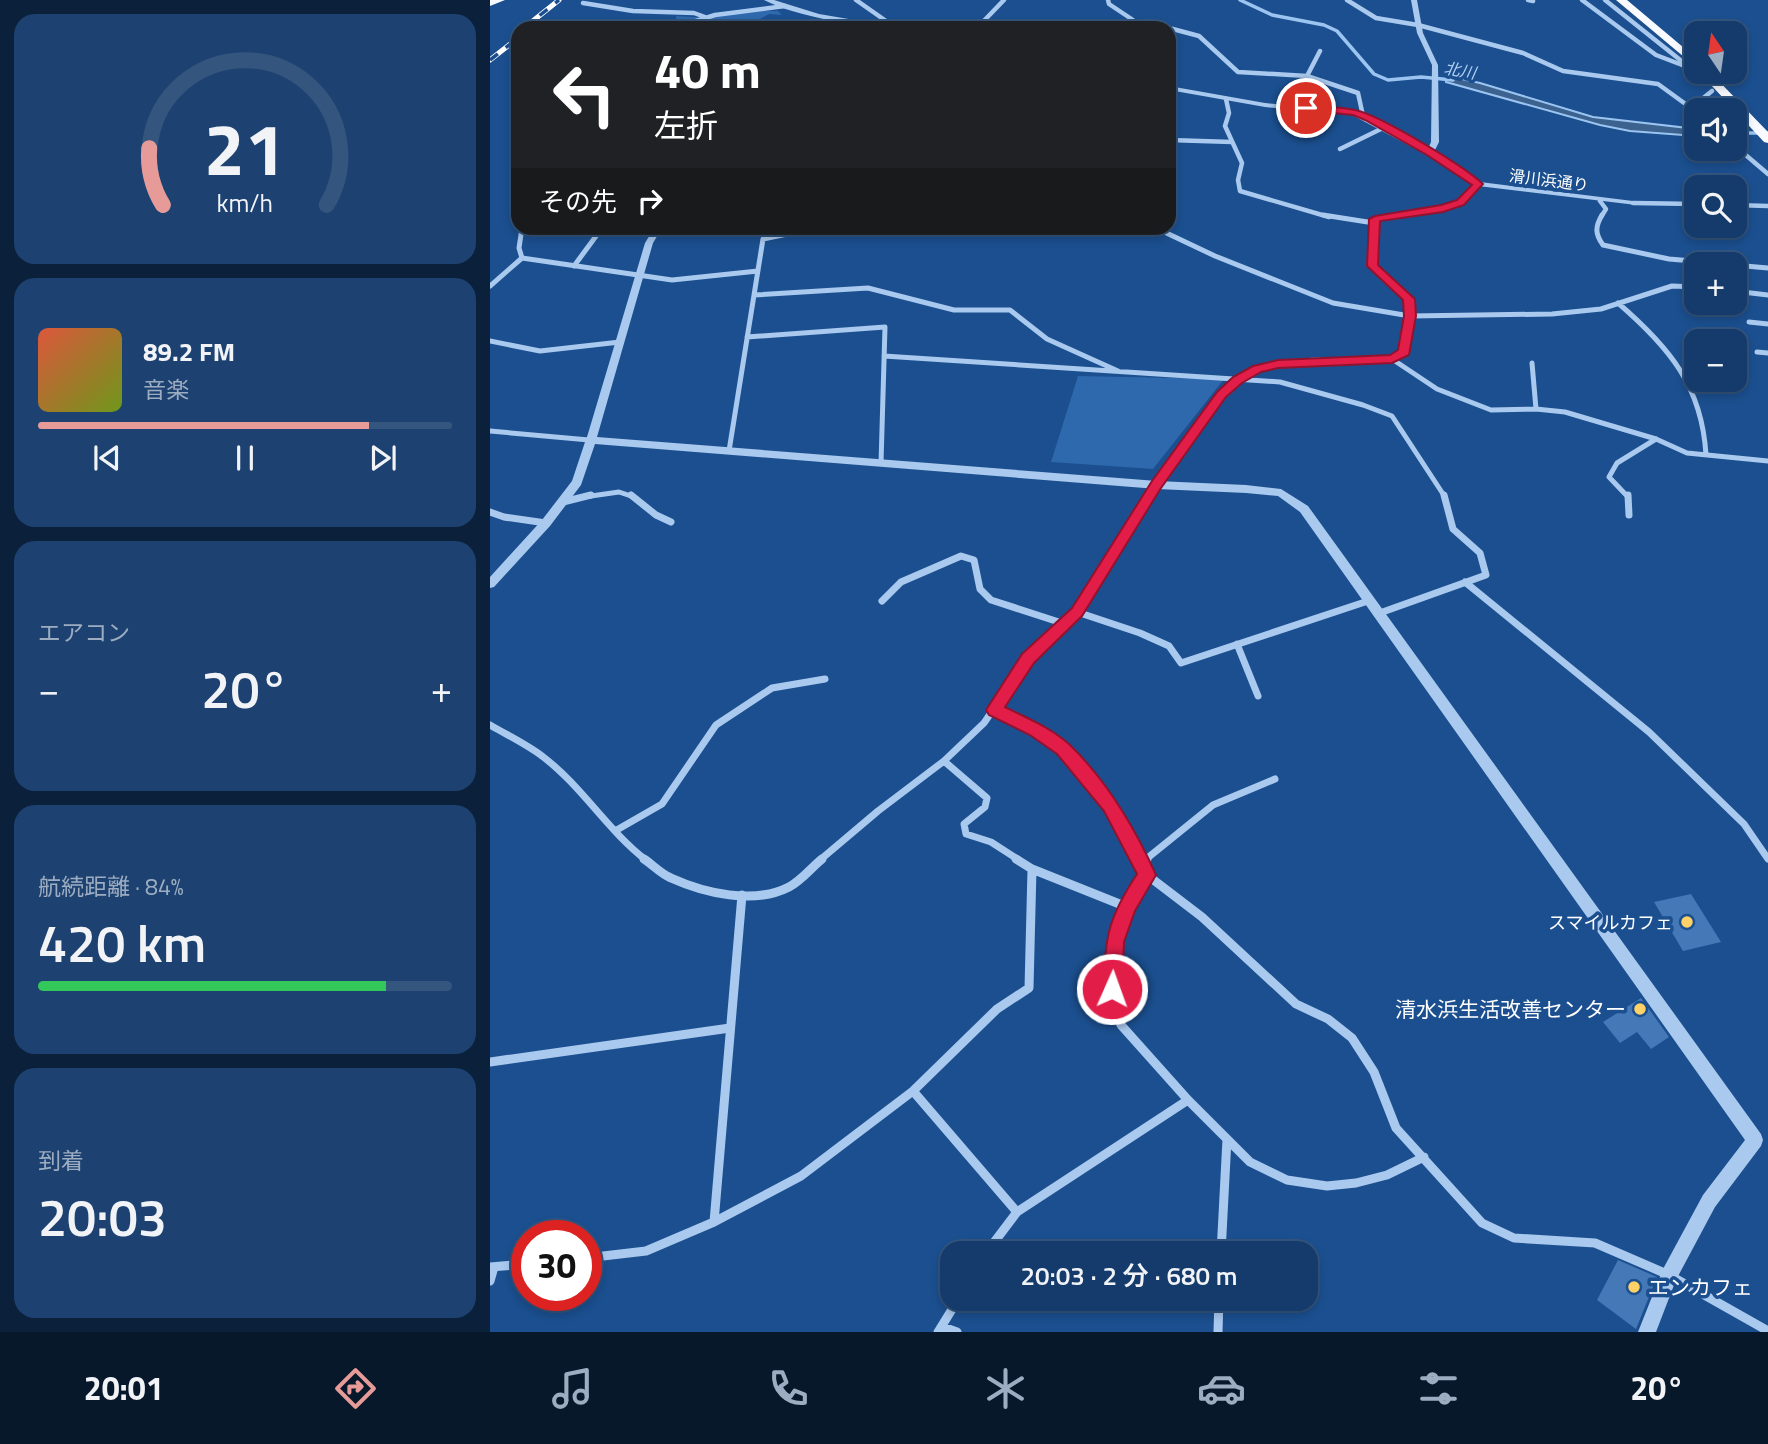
<!DOCTYPE html>
<html lang="ja">
<meta charset="utf-8">
<style>
body{margin:0;font-family:"Titillium Web","Noto Sans JP",sans-serif;background:#1d4271;color:#f1f3f6;height:100vh;display:flex;flex-direction:column;font-size:26px;white-space:nowrap}
*{box-sizing:border-box;margin:0}
p{font-size:23px;color:#9dadc1}
.icon{flex:none;width:38px;height:38px;fill:none;stroke:currentColor;stroke-width:2;stroke-linecap:round;stroke-linejoin:round}
.map{position:relative;flex:1;overflow:hidden}
.details{display:flex;flex-direction:column;gap:14px;padding:14px;background:#0b203b;width:490px}
.details>*{flex:none}
.hud{position:absolute;left:21px;top:21px;width:665px;height:214px;border-radius:21px;box-shadow:0 4px 10px #0003,0 0 0 2px #33557e;background:#202124;color:#fff;overflow:hidden}
.needle{width:46px;rotate:347deg}
.tools{position:absolute;left:1194px;top:21px;display:grid;gap:14px}
.tools a{display:grid;place-items:center;width:63px;height:63px;border-radius:14px;background:#143b6b;box-shadow:0 4px 10px #0003,0 0 0 2px #33557e;font-size:35px}
.speed{position:absolute;left:21px;top:1220px;display:flex;gap:14px;font-size:35px;font-weight:700;text-align:center}
.speed>*{display:grid;place-content:center;width:91px;height:91px;border-radius:50%;background:#143b6b;box-shadow:0 4px 10px #0003,0 0 0 2px #33557e;line-height:1}
.speed .limit{border:10px solid #d22;background:#fff;color:#111}
.pin{position:absolute;display:grid;place-items:center;width:60px;height:60px;color:#fff;margin:-30px;border:4px solid #fff;border-radius:50%;box-shadow:0 2px 7px #0007}
.me{position:absolute;width:77px;margin:-38px;rotate:2deg;stroke-linejoin:round;filter:drop-shadow(0 0 5px #0008)}
.turn{display:flex;align-items:center;gap:24px;height:147px;padding:0 28px;font-size:32px}
.turn .icon{width:91px;height:91px;stroke-width:2.5}
.turn b{display:block;font-size:49px;line-height:60px}
.then{display:flex;align-items:center;height:66px;padding:0 28px;background:#0003;gap:14px;font-size:26px}
.big{font-size:52px;font-weight:600;line-height:1.1}
.details .widget{flex:1;display:flex;flex-direction:column;justify-content:center;gap:10px;min-width:0;padding:0 24px;border-radius:21px;background:#1d4271}
.details .dial{align-items:center;gap:0}
.dial svg{height:182px;overflow:visible;fill:none;stroke:#33557e;stroke-width:7;stroke-linecap:round;text-anchor:middle}
.dial text{fill:#f1f3f6;stroke:none}
.song{display:flex;align-items:center;gap:21px}
.cover{width:84px;height:84px;border-radius:10px;background:linear-gradient(135deg,hsl(10 70% 55%),hsl(80 70% 35%))}
.played{height:7px;border-radius:4px;background:linear-gradient(90deg,#e69b98 80%,#33557e 80%)}
.keys{display:flex;justify-content:space-around;direction:ltr}
.heat{display:flex;justify-content:space-between;align-items:center;font-size:38px;direction:ltr}
.charge{height:10px;border-radius:5px;background:linear-gradient(90deg,#34c759 84%,#33557e 0)}
.trip{position:absolute;left:450px;top:1241px;width:378px;height:70px;border-radius:21px;background:#143b6b;box-shadow:0 4px 10px #0003,0 0 0 2px #33557e;font-weight:600;line-height:70px;text-align:center}
.tabs{display:flex;height:112px;justify-content:space-around;align-items:center;background:#08182b;color:#9dadc1}
.tabs .icon{width:49px;height:49px}
.tabs .selected{color:#e69b98}
.tabs b{font-size:32px;color:#f1f3f6}
main{display:flex;flex:1;min-height:0}
.map>svg:first-child{display:block}
.green{fill:#2e69ad}
.water{fill:#3c6290;stroke:#9cc4f0;stroke-width:2}
.lines{fill:none;stroke-linecap:round;stroke-linejoin:round}
.stream{stroke:#9cc4f0;stroke-width:3.5}
.building{fill:#4478b7}
.minor-far3{stroke:#a9c9ee;stroke-width:4.5}
.minor-far2{stroke:#a9c9ee;stroke-width:5}
.minor-far1{stroke:#a9c9ee;stroke-width:7}
.minor{stroke:#a9c9ee;stroke-width:9}
.tertiary{fill:#a9c9ee;fill-rule:evenodd}
.trunk{fill:#f8faff;fill-rule:evenodd}
.rail-casing{stroke:#fff;stroke-width:5}
.rail{stroke:#1b4f8f;stroke-width:3.5;stroke-dasharray:10;stroke-linecap:butt}
.route{fill:#e11d48;stroke:#92132f;stroke-width:2}
.poi-dot{fill:#ffd166;stroke:#1b4f8f;stroke-width:2.5}
.labels{text-anchor:middle;dominant-baseline:central;stroke-width:7;stroke-linejoin:round;paint-order:stroke}
.far-water-label{font-size:16px;font-style:italic;fill:#b5d3f5;stroke:#1b4f8f}
.far-street-label{font-size:16px;fill:#fff;stroke:#1b4f8f}
.poi-label{font-size:18px;fill:#fff;stroke:#1b4f8f;text-anchor:end}
.near-poi-label{font-size:21px;fill:#fff;stroke:#1b4f8f;text-anchor:end}
</style>
<main>
<section class="details">
<div class="widget dial"><svg viewBox="0 0 100 80">
<path d="M14 69A42 42 0 1 1 86 69"/>
<path d="M14 69A42 42 0 0 1 8 44" stroke="#e69b98"/>
<text x="50" y="56" font-size="32" font-weight="700">21</text>
<text x="50" y="72" font-size="11">km/h</text>
</svg></div>
<div class="widget">
<div class="song"><i class="cover"></i><div><b>89.2 FM</b><p>音楽</p></div></div>
<div class="played"></div>
<div class="keys"><svg class="icon" aria-label="previous" viewBox="0 0 24 24"><path d="M18 5L8 12l10 7zM5 5v14"/></svg><svg class="icon" aria-label="pause" viewBox="0 0 24 24"><path d="M8 5v14M16 5v14"/></svg><svg class="icon" aria-label="next" viewBox="0 0 24 24"><path d="M6 5l10 7-10 7zM19 5v14"/></svg></div>
</div>
<div class="widget"><p>エアコン</p>
<div class="heat"><a>−</a><b class="big">20°</b><a>+</a></div>
</div>
<div class="widget"><p>航続距離 · 84%</p><b class="big">420 km</b><div class="charge"></div></div>
<div class="widget"><p>到着</p><b class="big">20:03</b></div>
</section>
<div class="map">
<svg width="1278" height="1332" viewBox="0 0 1278 1332">
<rect width="100%" height="100%" fill="#1b4f8f"/>
<path class="green" d="M263,11H288L292,15L279,14L254,28L225,24L196,28L187,23L186,16L220,18Z
M588,376L734,379L663,469L561,462Z"/>
<path class="water" d="M958,76L990,83L1103,117L1206,129V136L1140,131L1110,125L956,82Z"/>
<g class="lines">
<path class="stream" d="M750,0L782,15L834,25L847,31L884,74L898,80L931,77L963,80
M1244,133H1278"/>
</g>
<path class="building" d="M1201,894L1231,942L1193,951L1164,902Z
M1151,998L1179,1037L1161,1049L1147,1032L1130,1043L1113,1022Z
M1128,1260L1167,1277L1146,1329L1107,1300Z"/>
<g class="lines">
<path class="minor-far3" d="M366,0L406,28
M618,0L619,4L643,20L644,28
M857,0L886,18L928,25L1033,53L1073,71L1168,84L1201,108L1222,91
M1038,0L1043,1
M1092,0L1166,55L1200,68
M1115,0L1194,63
M93,3L143,11L204,13L215,17
M645,24L677,28
M184,28L225,15L295,6
M487,28L514,0
M679,28L709,36L748,72L817,76
M830,51L817,76L868,93L873,116
M736,99L739,113L735,126L752,163L748,180L750,191L839,217
M679,140L742,142
M1244,145L1278,174
M850,149L895,127
M1110,201L1116,209L1111,217
M1143,203L1206,204
M1244,205L1278,206
M902,217L953,209L970,203L988,184"/>
<path class="minor-far2" d="M833,215L884,223
M1112,215C1105,227 1105,234 1113,245L1179,259L1238,264
M32,228L29,248L32,258
M650,228L668,229L725,256L843,303L920,316L1062,314L1111,309L1182,286L1206,287
M1244,265L1278,268
M84,266L112,228
M0,286L32,258L182,280L268,271
M1244,291L1278,295
M264,295L378,288L464,310H520L557,339L628,371
M1128,303C1179,347 1212,386 1216,455
M1259,322L1278,324
M257,337L395,327L391,463
M0,341L50,351L130,342
M1267,352L1278,353
M394,356L790,382L873,405L902,416L955,497
M902,359L947,389L1001,410L1046,409L1075,412L1166,439L1197,453L1278,461
M1042,363L1046,409
M0,431L99,440
M239,451L273,239L307,232
M94,497L129,492L144,497
M660,497L732,394C743,384 753,374 767,369C797,357 868,360 902,359L914,352L920,316L919,299L883,266L885,219L914,215
M1138,497L1119,477L1127,463L1166,439"/>
<path class="minor-far1" d="M141,495L166,515L181,522
M1138,495L1139,515
M73,502L101,495
M0,512L14,517L56,523
M975,582L1159,732L1254,824L1278,859
M392,601L411,582L471,556L484,560L490,589L501,600L575,624
M587,612L650,633L679,646L691,663L878,601
M887,614L996,575L990,553L963,529L954,495
M747,644L768,696
M504,710C528,721 555,731 574,750C607,782 628,820 649,860
M0,725C17,735 36,744 52,756C92,786 117,830 156,860
M454,761L497,798L495,807L474,824L476,834L501,842L529,860
M125,831L172,804L226,725L282,688L335,679
M330,860L388,811L454,761L494,723L538,659L587,612L661,495
M655,860L723,805L785,779"/>
<path class="minor" d="M154,859C163,865 171,874 181,878C214,893 264,905 299,887C311,881 322,867 332,859
M526,859L542,869L637,907
M648,859L657,875L712,917L806,1004L838,1019L862,1038L884,1072L906,1128L992,1223L1024,1238L1105,1243L1179,1275L1278,1331
M651,864L657,859
M657,875L637,907L624,942L623,989L631,1025L698,1100L760,1162L797,1180L837,1186L866,1183L897,1175L934,1157
M0,1062L240,1028
M423,1091L527,1212
M224,1222L252,895
M496,1253L527,1212L698,1100
M731,1253L737,1139
M96,1258L156,1251L224,1222L311,1176L423,1091L507,1009L539,988L542,869
M0,1267L37,1264
M0,1281L4,1267
M453,1327L467,1332
M448,1332L469,1298
M728,1332L729,1298"/>
<path class="tertiary" d="M274,0H284L329,14L412,28C375,28 306,17 274,0Z
M921,0H927L933,33L948,65L949,142L944,152L990,182L1143,201H1146V205L988,186L937,155L862,115L775,107L679,90V86L775,103L864,111L938,149L941,142L942,65L927,33Z
M164,228H172L163,243L107,437L667,481L756,485L791,489L818,506L1271,1134L1273,1140L1271,1146L1225,1207L1186,1280L1166,1332H1148L1173,1269L1213,1195L1255,1140L810,512L788,496L756,493L667,489L105,444L91,485L60,526L4,587L0,588V577L52,520L82,481L95,442L94,440L97,437L155,243Z"/>
<path class="trunk" d="M0,0H15L0,6Z
M1126,0H1137L1206,58V67Z
M1209,72H1220L1278,132V143L1274,142Z"/>
<g class="rail-casing">
<path id="rail" d="M34,28L69,0
M0,60L28,38"/>
</g>
<use href="#rail" class="rail"/>
</g>
<path class="route" d="M816,105C832,107 849,106 865,110C890,115 974,166 993,184L974,205L953,212L890,221L888,265L925,299L926,316L919,355L902,363L788,368L771,372L752,383L736,397L671,488L592,616L544,663L515,707C537,718 562,728 580,745C617,781 645,828 666,875L645,911L634,942L632,989L629,995L622,998L616,995L613,989C615,937 618,918 647,874L614,811L567,754L540,735L499,715L496,710L532,654L582,608L662,481L727,392L743,377L763,366L788,360L900,355L908,350L914,316L913,300L877,266L879,219L885,216L951,205L967,200L982,185L937,155L875,120L863,115L812,110L811,108Z"/>
<g class="poi-dot">
<circle cx="1197" cy="922" r="7"/>
<circle cx="1150" cy="1009" r="7"/>
<circle cx="1144" cy="1287" r="7"/>
</g>
<g class="labels">
<g class="far-water-label">
<text transform="translate(970 70) rotate(10)">北川</text>
</g>
<g class="far-street-label">
<text transform="translate(1059 180) rotate(7)">滑川浜通り</text>
</g>
<g class="poi-label">
<text x="1183" y="922">スマイルカフェ</text>
</g>
<g class="near-poi-label">
<text x="1136" y="1009">清水浜生活改善センター</text>
<text x="1158" y="1287" text-anchor="start">エンカフェ</text>
</g>
</g>
</svg>
<div class="tools">
<a><svg class="needle" viewBox="-14 -14 28 28"><path d="M0-13l5 13h-10z" fill="#e53935"/><path d="M0 13l5-13h-10z" fill="#9dadc1"/></svg></a>
<a><svg class="icon" aria-label="sound" viewBox="0 0 24 24"><path d="M4 9h4l5-4v14l-5-4H4zM17 9q2 3 0 6"/></svg></a>
<a><svg class="icon" aria-label="search" viewBox="0 0 24 24"><circle cx="10" cy="10" r="6"/><path d="M15 15l6 6"/></svg></a>
<a>+</a>
<a>−</a>
</div>
<div class="speed"><div class="limit">30</div></div>
<div class="pin" style="left:816px;top:108px;background:#d93025"><svg class="icon" aria-label="arrive" viewBox="0 0 24 24"><path d="M6 21V4h12l-3 4 3 4H6"/></svg></div>
<svg class="me" style="left:622px;top:989px" viewBox="-20 -20 40 40"><circle r="17" fill="#e11d48" stroke="#fff" stroke-width="3"/><path d="M0-11L8 9 0 5-8 9z" fill="#fff"/></svg>
<div class="trip">20:03 · 2 分 · 680 m</div>
<div class="hud">
<div class="turn"><svg class="icon" aria-label="left" viewBox="0 0 24 24"><path d="M17 20v-9H6M10 6l-5 5 5 5"/></svg><div><b>40 m</b>左折</div></div>
<div class="then">その先<svg class="icon" aria-label="right" viewBox="0 0 24 24"><path d="M7 20v-9h11M14 6l5 5-5 5"/></svg></div>
</div>
</div>
</main>
<nav class="tabs">
<b>20:01</b>
<svg class="icon selected" aria-label="directions" viewBox="0 0 24 24"><path d="M12 3l9 9-9 9-9-9zM9 14v-3h6M13 9l2 2-2 2"/></svg>
<svg class="icon" aria-label="music" viewBox="0 0 24 24"><path d="M9 18V5l10-2v13"/><circle cx="6" cy="18" r="3"/><circle cx="16" cy="16" r="3"/></svg>
<svg class="icon" aria-label="phone" viewBox="0 0 24 24"><path d="M5 4h4l2 5-3 2q2 4 5 5l2-3 5 2v4C11 20 4 13 5 4z"/></svg>
<svg class="icon" aria-label="climate" viewBox="0 0 24 24"><path d="M12 3v18M4 7l16 10M4 17L20 7"/></svg>
<svg class="icon" aria-label="car" viewBox="0 0 24 24"><path d="M5 17H2v-5l4-1 3-4h7l3 4 3 1v5h-3M9 17h6M6 11h13"/><circle cx="7" cy="17" r="2"/><circle cx="17" cy="17" r="2"/></svg>
<svg class="icon" aria-label="filters" viewBox="0 0 24 24"><path d="M4 7h16M4 17h16"/><circle cx="9" cy="7" r="2"/><circle cx="15" cy="17" r="2"/></svg>
<b>20°</b>
</nav>
